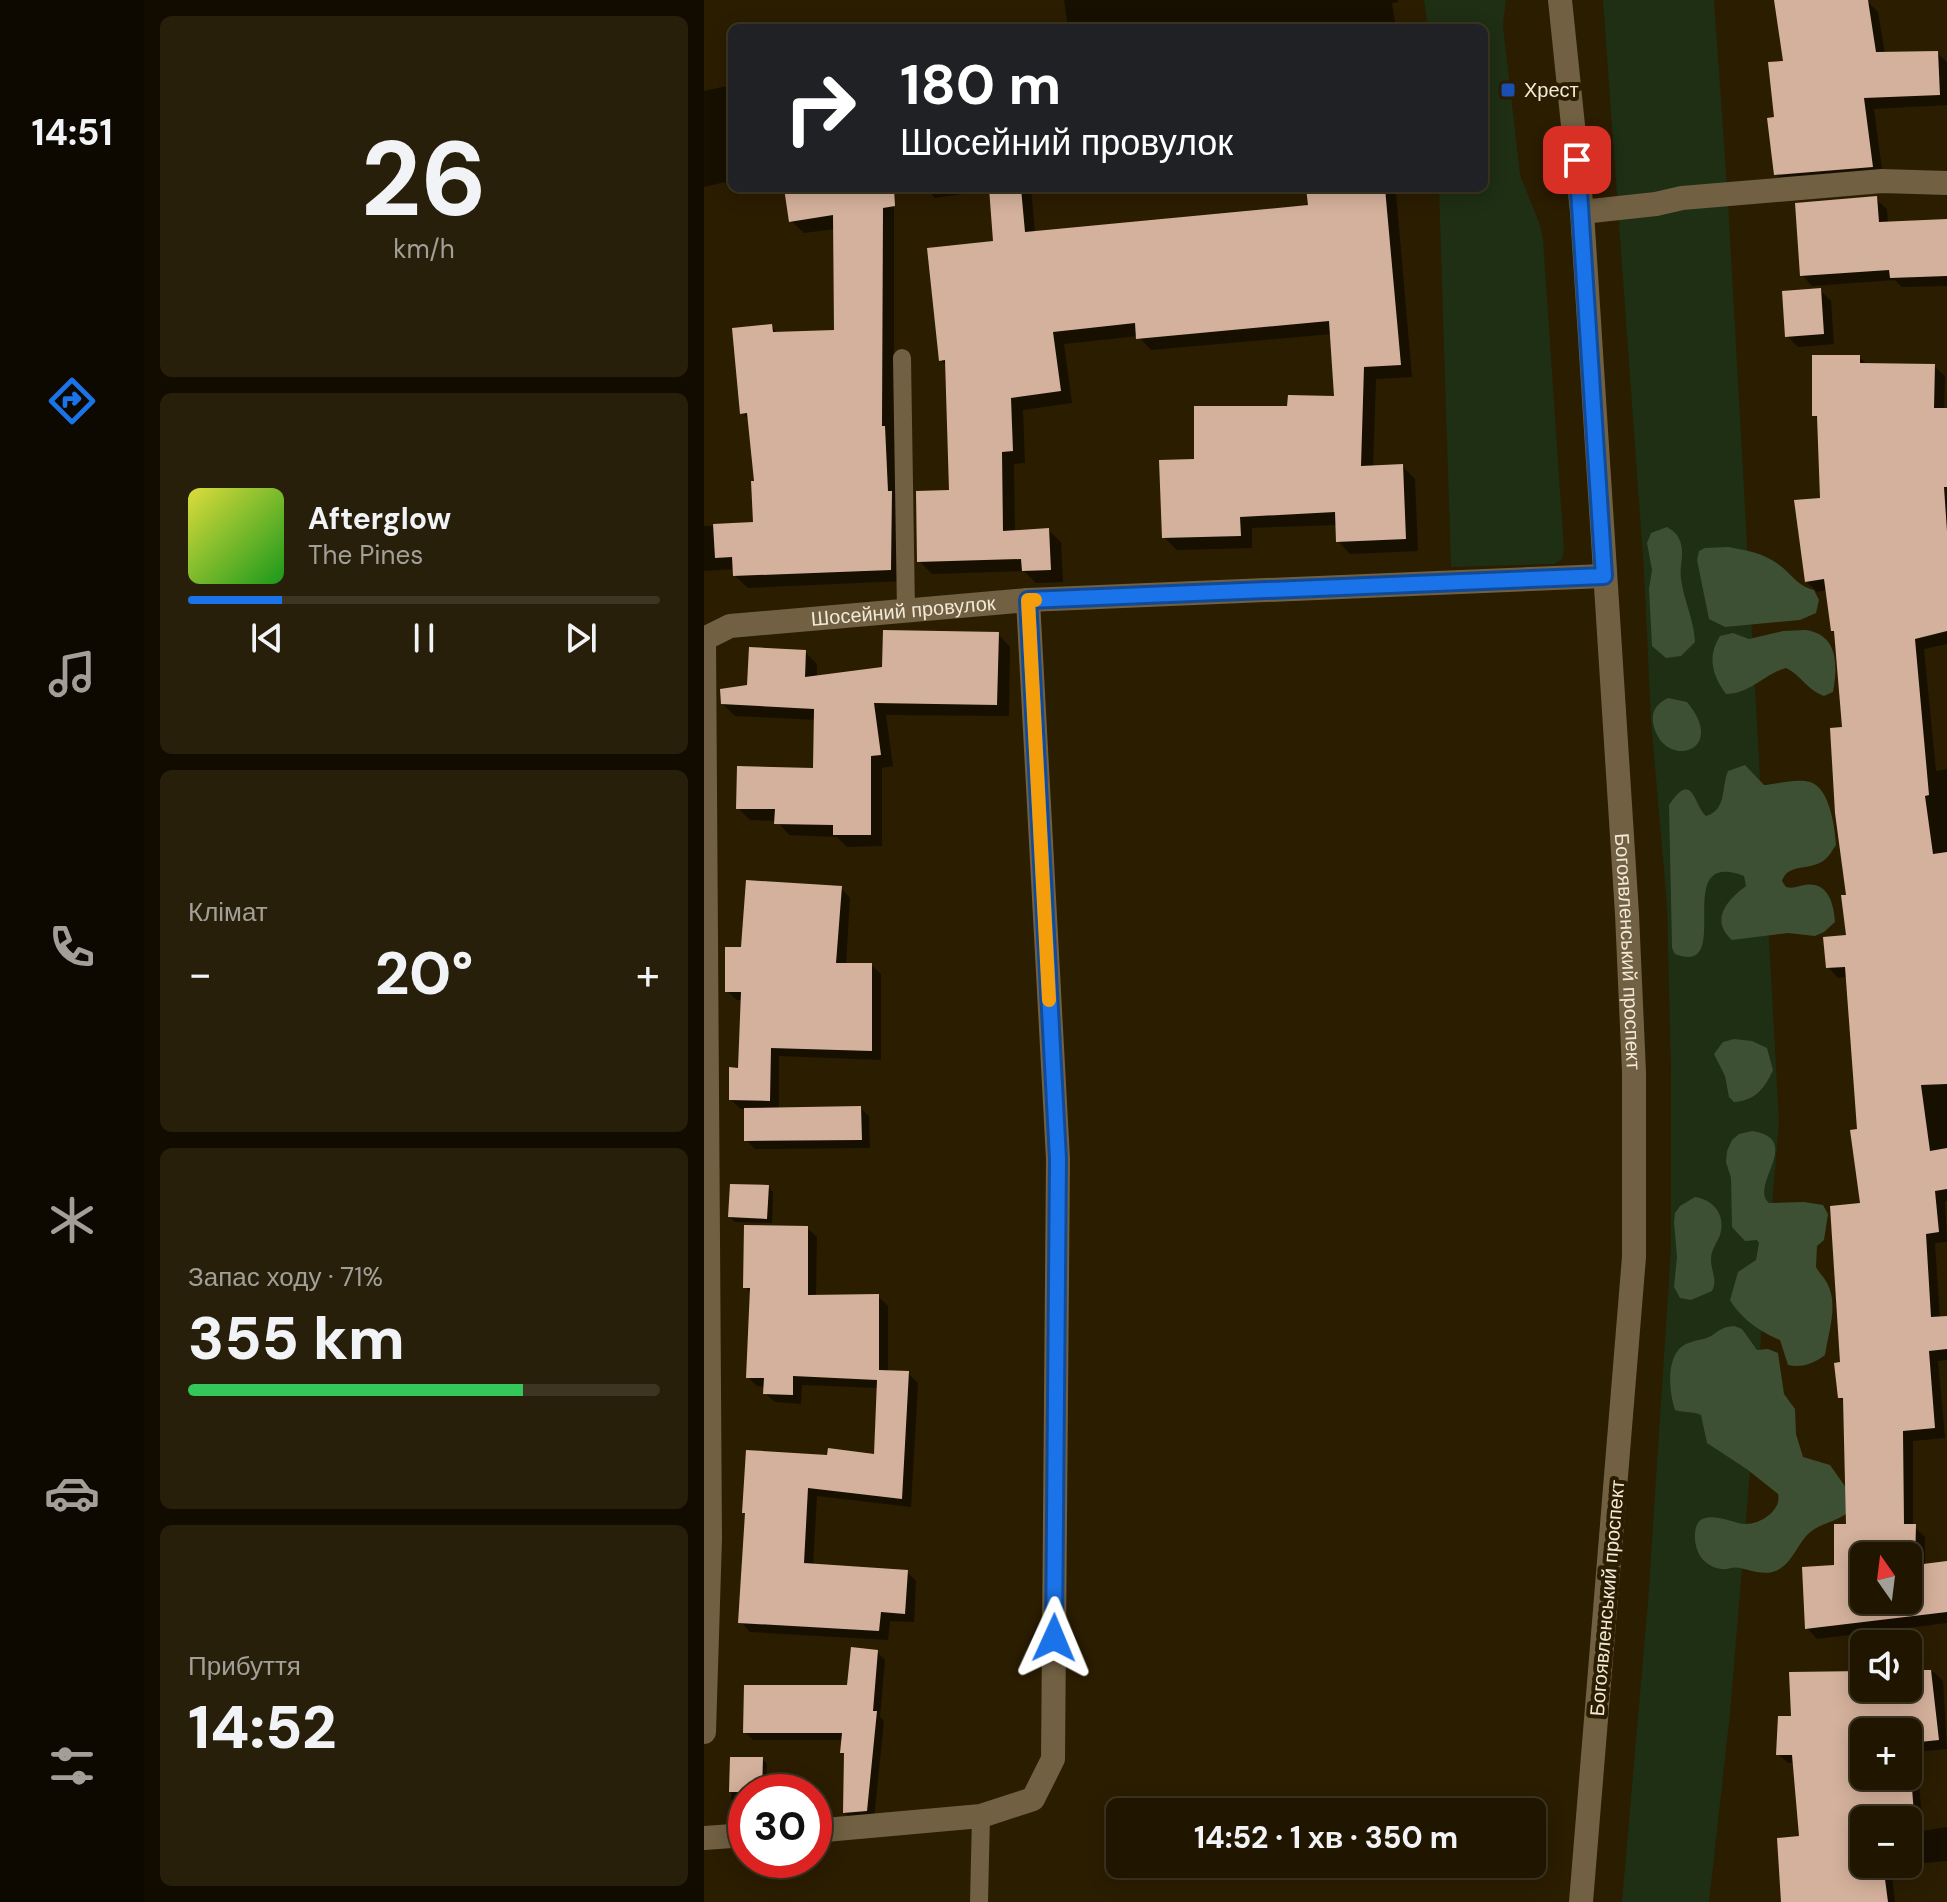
<!DOCTYPE html>
<html lang="uk">
<meta charset="utf-8">
<style>
body{margin:0;font-family:"DM Sans",sans-serif;background:#281f0a;color:#f1f3f6;height:100vh;display:flex;flex-direction:column;font-size:30px;white-space:nowrap}
*{box-sizing:border-box;margin:0}
p{font-size:26px;color:#a29f99}
.icon{flex:none;width:44px;height:44px;fill:none;stroke:currentColor;stroke-width:2;stroke-linecap:round;stroke-linejoin:round}
.map{position:relative;flex:1;overflow:hidden}
.drawer{display:flex;flex-direction:column;gap:16px;padding:16px;background:#120c00;width:560px}
.drawer>*{flex:none}
.hud{position:absolute;left:24px;top:24px;width:760px;height:168px;border-radius:12px;box-shadow:0 4px 20px #0003,0 0 0 2px #3d3522;background:#202124;color:#fff;overflow:hidden}
.needle{width:52px;rotate:346deg}
.controls{position:absolute;left:1146px;top:1542px;display:grid;gap:16px}
.controls a{display:grid;place-items:center;width:72px;height:72px;border-radius:12px;background:#201600;box-shadow:0 4px 20px #0003,0 0 0 2px #3d3522;font-size:40px}
.speed{position:absolute;left:24px;top:1774px;display:flex;gap:16px;font-size:40px;font-weight:700;text-align:center}
.speed>*{display:grid;place-content:center;width:104px;height:104px;border-radius:50%;background:#201600;box-shadow:0 4px 20px #0003,0 0 0 2px #3d3522;line-height:1}
.speed .limit{border:12px solid #d22;background:#fff;color:#111}
.pin{position:absolute;display:grid;place-items:center;width:68px;height:68px;color:#fff;margin:-34px;border-radius:16px;box-shadow:0 4px 12px #0006}
.me{position:absolute;width:88px;margin:-44px;rotate:1deg;stroke-linejoin:round;filter:drop-shadow(0 0 6px #0008)}
.turn{display:flex;align-items:center;gap:28px;height:168px;padding:0 40px;font-size:36px}
.turn .icon{width:104px;height:104px;stroke-width:2.5}
.turn b{display:block;font-size:56px;line-height:68px}
.big{font-size:60px;font-weight:800;line-height:1.1}
.drawer .widget{flex:1;display:flex;flex-direction:column;justify-content:center;gap:12px;min-width:0;padding:0 28px;border-radius:12px;background:#281f0a}
.drawer .dial{align-items:center;gap:0}
.dial b{font-size:104px;line-height:1}
.song{display:flex;align-items:center;gap:24px}
.cover{width:96px;height:96px;border-radius:12px;background:linear-gradient(135deg,hsl(60 70% 55%),hsl(120 70% 35%))}
.played{height:8px;border-radius:4px;background:linear-gradient(90deg,#1a73e8 20%,#3d3522 20%)}
.keys{display:flex;justify-content:space-around;direction:ltr}
.heat{display:flex;justify-content:space-between;align-items:center;font-size:44px;direction:ltr}
.charge{height:12px;border-radius:6px;background:linear-gradient(90deg,#34c759 71%,#3d3522 0)}
.trip{position:absolute;left:402px;top:1798px;width:440px;height:80px;border-radius:12px;background:#201600;box-shadow:0 4px 20px #0003,0 0 0 2px #3d3522;font-weight:800;line-height:80px;text-align:center}
main{display:flex;flex:1;min-height:0}
.dock{display:flex;flex-direction:column;width:144px;justify-content:space-around;align-items:center;background:#0d0900;color:#a29f99}
.dock .icon{width:56px;height:56px}
.dock .active{color:#1a73e8}
.dock b{font-size:36px;color:#f1f3f6}
.map>svg:first-child{display:block}
.green{fill:#1e2f14}
.forest{fill:#3d5033}
.shadow{fill:#0007;fill-rule:evenodd}
.building{fill:#d4b19c;fill-rule:evenodd}
.lines{fill:none;stroke-linecap:round;stroke-linejoin:round}
.lane{stroke:#716042;stroke-width:18}
.street{stroke:#716042;stroke-width:24}
.secondary{stroke:#716042;stroke-width:24}
.route-casing{stroke:#114b97;stroke-width:20}
.route{stroke:#1a73e8;stroke-width:14}
.slow{stroke:#f59e0b;stroke-width:14}
.transit-dot{fill:#1a4fb4;stroke:#2b1d00;stroke-width:3}
.labels{text-anchor:middle;dominant-baseline:central;stroke-width:8;stroke-linejoin:round;paint-order:stroke}
.poi-label{font-size:20px;fill:#f2e9d8;stroke:#2b1d00;text-anchor:start}
.street-label{font-size:20px;fill:#f2e9d8;stroke:#2b1d00}
</style>
<main>
<nav class="dock">
<b>14:51</b>
<svg class="icon active" aria-label="directions" viewBox="0 0 24 24"><path d="M12 3l9 9-9 9-9-9zM9 14v-3h6M13 9l2 2-2 2"/></svg>
<svg class="icon" aria-label="music" viewBox="0 0 24 24"><path d="M9 18V5l10-2v13"/><circle cx="6" cy="18" r="3"/><circle cx="16" cy="16" r="3"/></svg>
<svg class="icon" aria-label="phone" viewBox="0 0 24 24"><path d="M5 4h4l2 5-3 2q2 4 5 5l2-3 5 2v4C11 20 4 13 5 4z"/></svg>
<svg class="icon" aria-label="climate" viewBox="0 0 24 24"><path d="M12 3v18M4 7l16 10M4 17L20 7"/></svg>
<svg class="icon" aria-label="car" viewBox="0 0 24 24"><path d="M5 17H2v-5l4-1 3-4h7l3 4 3 1v5h-3M9 17h6M6 11h13"/><circle cx="7" cy="17" r="2"/><circle cx="17" cy="17" r="2"/></svg>
<svg class="icon" aria-label="filters" viewBox="0 0 24 24"><path d="M4 7h16M4 17h16"/><circle cx="9" cy="7" r="2"/><circle cx="15" cy="17" r="2"/></svg>
</nav>
<section class="drawer">
<div class="widget dial"><b>26</b><p>km/h</p></div>
<div class="widget">
<div class="song"><i class="cover"></i><div><b>Afterglow</b><p>The Pines</p></div></div>
<div class="played"></div>
<div class="keys"><svg class="icon" aria-label="previous" viewBox="0 0 24 24"><path d="M18 5L8 12l10 7zM5 5v14"/></svg><svg class="icon" aria-label="pause" viewBox="0 0 24 24"><path d="M8 5v14M16 5v14"/></svg><svg class="icon" aria-label="next" viewBox="0 0 24 24"><path d="M6 5l10 7-10 7zM19 5v14"/></svg></div>
</div>
<div class="widget"><p>Клімат</p>
<div class="heat"><a>−</a><b class="big">20°</b><a>+</a></div>
</div>
<div class="widget"><p>Запас ходу · 71%</p><b class="big">355 km</b><div class="charge"></div></div>
<div class="widget"><p>Прибуття</p><b class="big">14:52</b></div>
</section>
<div class="map">
<svg width="1243" height="1902" viewBox="0 0 1243 1902">
<rect width="100%" height="100%" fill="#2b1d00"/>
<path class="green" d="M720,0H802L799,25L816,175L836,225L839,240L860,550L858,559L850,564L747,567L735,188H780V28H724Z
M899,0H1010L1024,201L1075,1121L1026,1713L1005,1902H918L944,1602L967,1249V1068L963,906L947,720L940,571Z"/>
<path class="forest" d="M963,527C969,531 973,533 976,541C981,554 975,566 977,579C980,601 990,620 991,642L977,656L962,658L948,646L945,589L948,570L943,543L947,533Z
M1024,547C1042,550 1059,553 1074,564C1087,573 1093,586 1110,590L1115,600L1112,613L1096,620L1021,627L1005,619L993,560L995,551L1001,548Z
M1102,630C1134,635 1134,664 1129,692L1120,696C1103,690 1097,675 1082,668C1060,674 1046,694 1022,694C1008,675 1003,657 1016,636L1029,633L1045,639L1079,631Z
M964,698L983,702C1026,753 958,771 949,723C947,710 954,703 964,698Z
M1041,765L1060,785C1074,784 1092,778 1106,782C1126,788 1131,828 1132,845C1128,851 1124,858 1119,861C1104,871 1084,863 1078,881L1082,887C1091,889 1093,886 1101,885C1124,881 1130,904 1131,922L1120,932L1111,936L1084,933L1028,940C1005,920 1024,899 1042,886L1040,876C964,847 1033,978 971,954L968,948L965,805C989,769 989,804 1002,816C1023,810 1017,788 1024,771Z
M1030,1039L1048,1041L1063,1048L1069,1070C1061,1088 1051,1101 1030,1102L1025,1097L1021,1076L1010,1054L1019,1042Z
M1048,1131C1101,1139 1044,1186 1065,1203L1100,1202L1119,1205L1124,1214L1120,1240L1113,1246L1112,1267C1115,1273 1120,1277 1123,1283C1135,1305 1124,1333 1121,1355C1109,1364 1098,1368 1084,1365L1076,1340C1058,1333 1036,1318 1026,1300L1034,1272L1052,1260L1055,1243L1053,1240L1041,1241L1028,1227L1027,1178L1022,1162L1023,1151L1028,1140L1035,1134Z
M991,1197C1010,1200 1022,1215 1016,1235C1013,1243 1007,1250 1007,1259C1007,1272 1014,1279 1008,1291L987,1300L976,1298L970,1287L973,1257L970,1222L971,1213L976,1206Z
M1030,1326L1038,1329L1053,1350L1064,1349L1074,1353L1080,1394L1091,1409L1092,1434L1099,1457L1126,1465L1145,1492L1142,1514C1131,1522 1114,1524 1104,1534C1094,1544 1089,1560 1077,1568C1064,1577 1049,1571 1036,1568C1029,1566 1024,1570 1018,1569C999,1567 990,1551 991,1534C992,1503 1030,1525 1042,1524C1057,1524 1078,1510 1074,1494L1044,1470L1003,1443L997,1415C989,1411 980,1413 971,1410C965,1392 961,1354 982,1344C990,1340 1000,1340 1007,1336C1016,1330 1018,1327 1030,1326Z"/>
<path class="shadow" d="M360,0H694V2L688,3L692,28H364Z
M1072,0L1163,1L1174,12L1181,54L1233,53L1243,62V105L1170,109L1179,177L1083,185L1072,174V119L1081,63Z
M28,85V188H58L32,194L21,182L0,187V91Z
M82,188H164L178,195L190,208V438L193,441L199,581L44,588L31,576V569L0,571V526L51,524L52,483L46,421L38,413L67,326L75,334L132,332L131,229L100,233L87,221Z
M222,188H327L331,233L606,207L604,188H705V192L692,193L708,377L672,379L669,468L698,466L711,479L714,551L646,554L634,541L633,525L548,528V548L473,550L460,537L492,461L585,408L632,399L628,334L447,350L434,336L360,344L368,403L319,410L321,463L310,464L311,532L344,530L357,542L359,582L332,583L320,571L228,574L215,561L247,492L243,366L237,360L292,243L287,190L231,198Z
M1172,199L1183,209L1184,224L1243,221V286L1198,287L1191,280L1108,286L1098,275Z
M1116,290L1127,301L1130,344L1094,347L1083,336Z
M1155,357L1164,365L1230,366L1241,376L1240,410H1243V644L1220,649L1232,771L1243,769V1201H1241L1243,1242L1231,1243L1236,1319L1243,1318V1360L1234,1361L1241,1438L1209,1441V1526L1221,1537V1565L1243,1563V1623L1113,1639L1103,1628L1132,1567L1144,1526L1141,1403L1135,1397L1159,1205L1144,977L1134,978L1124,967L1144,937L1140,729L1132,634L1129,630L1123,590L1113,592L1102,581L1118,500L1115,420L1110,415ZM1160,1556H1204V1600H1160Z
M294,634L306,647L305,716L182,715L189,766L178,768V846L143,847L133,837L85,835L73,821L46,820L34,808L111,770L112,720L31,716L19,704L101,652L113,664V678L180,669Z
M137,888L146,898L142,965H167L177,974V1060L75,1056V1109L156,1108L165,1116L166,1148L51,1149L42,1140V1109H37L27,1100L36,1070L39,1000H33L23,991L39,949Z
M64,1187L69,1192L68,1223L31,1222L26,1217Z
M103,1228L113,1237L112,1297L174,1296L184,1306V1372L204,1373L214,1383L207,1507L113,1496L109,1566L203,1572L212,1581L210,1622L186,1621L184,1640L46,1632L37,1622L43,1515L40,1512L125,1457L172,1456L175,1388L98,1385L97,1404L71,1402L61,1393V1387L53,1386L44,1377L48,1294L41,1287Z
M173,1652L181,1660L176,1717L180,1721L170,1819L149,1820L141,1813L142,1756L138,1752L139,1740H49L41,1732L144,1687Z
M1204,1672H1230L1239,1681L1243,1749L1214,1752L1218,1770L1214,1771L1219,1831L1243,1827V1861L1187,1866L1191,1902H1056H1079L1097,1838L1091,1763H1084L1074,1754L1089,1718L1160,1673V1688H1204ZM1160,1732H1204V1776H1160ZM1160,1820H1204V1864H1160Z
M28,1759H58L63,1764L62,1792H42V1804H32L27,1799Z"/>
<path class="building" d="M1070,0H1164L1172,52L1234,51L1236,95L1160,98L1169,167L1070,175L1063,118L1070,117L1064,62L1079,61Z
M80,188H190L191,206L179,208L178,426H181L184,491H188L187,570L29,576L28,557L11,558L9,524L49,522L47,481H50L43,413L36,414L28,328L68,324L69,332L130,330L129,215L85,222Z
M285,188H317L321,232L604,205L602,188H681L697,365L660,367L657,466L699,464L702,539L632,542L631,512L536,517L537,536L458,538L455,460L490,459V406H583L584,395L630,396L625,321L432,339L431,323L349,332L357,391L307,398L309,451L298,452L299,531L345,528L347,570L318,571L317,559L213,562L212,491L245,490L241,360L235,361L223,248L289,241Z
M1173,196L1175,222L1243,219V276L1186,278L1185,270L1096,276L1091,203Z
M1117,288L1120,334L1081,337L1078,291Z
M1108,355H1156V363L1231,364L1230,408H1243V487H1240L1243,531V631L1211,639L1225,795L1221,796L1229,854L1243,852V1084L1217,1085L1226,1151L1243,1148V1189L1231,1191L1235,1232L1222,1234L1227,1317L1243,1316V1349L1225,1351L1231,1428L1199,1431L1200,1524H1212L1211,1565L1243,1561V1612L1101,1629L1098,1567L1130,1565V1524H1142L1139,1398H1134L1130,1363L1136,1362L1126,1206L1156,1203L1146,1130L1153,1129L1141,967L1122,968L1119,937L1142,935L1137,895H1142L1131,813L1126,728L1138,727L1130,631H1127L1120,579L1101,582L1090,500L1116,498L1113,416H1108ZM1160,1556H1204V1600H1160Z
M179,630L295,632L293,705L170,703L177,755L167,756V835H129V825L70,824L71,809H32L33,766L109,768L110,709L17,704L16,689L43,685L45,647L102,650L101,677L178,667Z
M42,880L138,886L132,963H168V1051L67,1048L66,1101L25,1100V1067L34,1068L37,992H21V947H37Z
M157,1106L158,1140L40,1141V1108Z
M26,1184L65,1185L63,1219L24,1217Z
M40,1225L104,1226V1295L175,1294V1370L205,1371L198,1499L104,1488L100,1563L204,1570L201,1614L177,1612L175,1631L34,1623L41,1513H38L42,1450L123,1455L124,1448L170,1454L173,1380L89,1376V1395L59,1394L60,1378H42L46,1288H39Z
M147,1647L174,1650L169,1711H173L163,1811L139,1813L140,1753H136L138,1733H39L40,1685H143Z
M1204,1670H1227L1235,1740L1206,1743L1210,1761L1206,1762L1213,1853L1204,1855V1820H1160V1864H1179L1184,1902H1077L1073,1838L1095,1836L1088,1755H1072L1074,1716H1087L1085,1672L1160,1671V1688H1204ZM1160,1732H1204V1776H1160Z
M26,1757H59L58,1792H25Z"/>
<g class="lines">
<path class="lane" d="M198,358L202,611
M275,1902L277,1816"/>
<g class="street">
<path d="M878,212L952,204L978,198L1178,181L1243,183"/>
<path id="s1" d="M0,1732L6,1539L0,639L26,626L324,600L900,576"/>
<path d="M110,1831L277,1816L329,1799L349,1759L354,1159L324,600"/>
<path d="M0,1838L42,1835"/>
</g>
<path class="secondary" id="s2" d="M856,0L878,212L923,914L930,1072V1257L877,1902"/>
</g>
<g class="lines">
<g class="route-casing">
<path id="route" d="M350,1638L354,1159L324,600L900,576L873,160"/>
</g>
<use href="#route" class="route"/>
<path class="slow" d="M331,600H324L345,1000"/>
</g>
<rect class="transit-dot" x="796" y="82" width="16" height="16" rx="4"/>
<g class="labels">
<g class="poi-label">
<text x="820" y="90">Хрест</text>
</g>
<g class="street-label">
<text stroke="none"><textPath href="#s1" startOffset="1296">Шосейний провулок</textPath></text>
<text stroke="none"><textPath href="#s2" startOffset="954">Богоявленський проспект</textPath></text>
<text transform="translate(903 1598) rotate(-85)">Богоявленський проспект</text>
</g>
</g>
</svg>
<div class="controls">
<a><svg class="needle" viewBox="-14 -14 28 28"><path d="M0-13l5 13h-10z" fill="#e53935"/><path d="M0 13l5-13h-10z" fill="#a29f99"/></svg></a>
<a><svg class="icon" aria-label="sound" viewBox="0 0 24 24"><path d="M4 9h4l5-4v14l-5-4H4zM17 9q2 3 0 6"/></svg></a>
<a>+</a>
<a>−</a>
</div>
<div class="speed"><div class="limit">30</div></div>
<div class="pin" style="left:873px;top:160px;background:#d93025"><svg class="icon" aria-label="arrive" viewBox="0 0 24 24"><path d="M6 21V4h12l-3 4 3 4H6"/></svg></div>
<svg class="me" style="left:350px;top:1638px" viewBox="-20 -20 40 40"><path d="M0-17L14 15 0 8-14 15z" fill="#1a73e8" stroke="#fff" stroke-width="4"/></svg>
<div class="trip">14:52 · 1 хв · 350 m</div>
<div class="hud">
<div class="turn"><svg class="icon" aria-label="right" viewBox="0 0 24 24"><path d="M7 20v-9h11M14 6l5 5-5 5"/></svg><div><b>180 m</b>Шосейний провулок</div></div>
</div>
</div>
</main>
